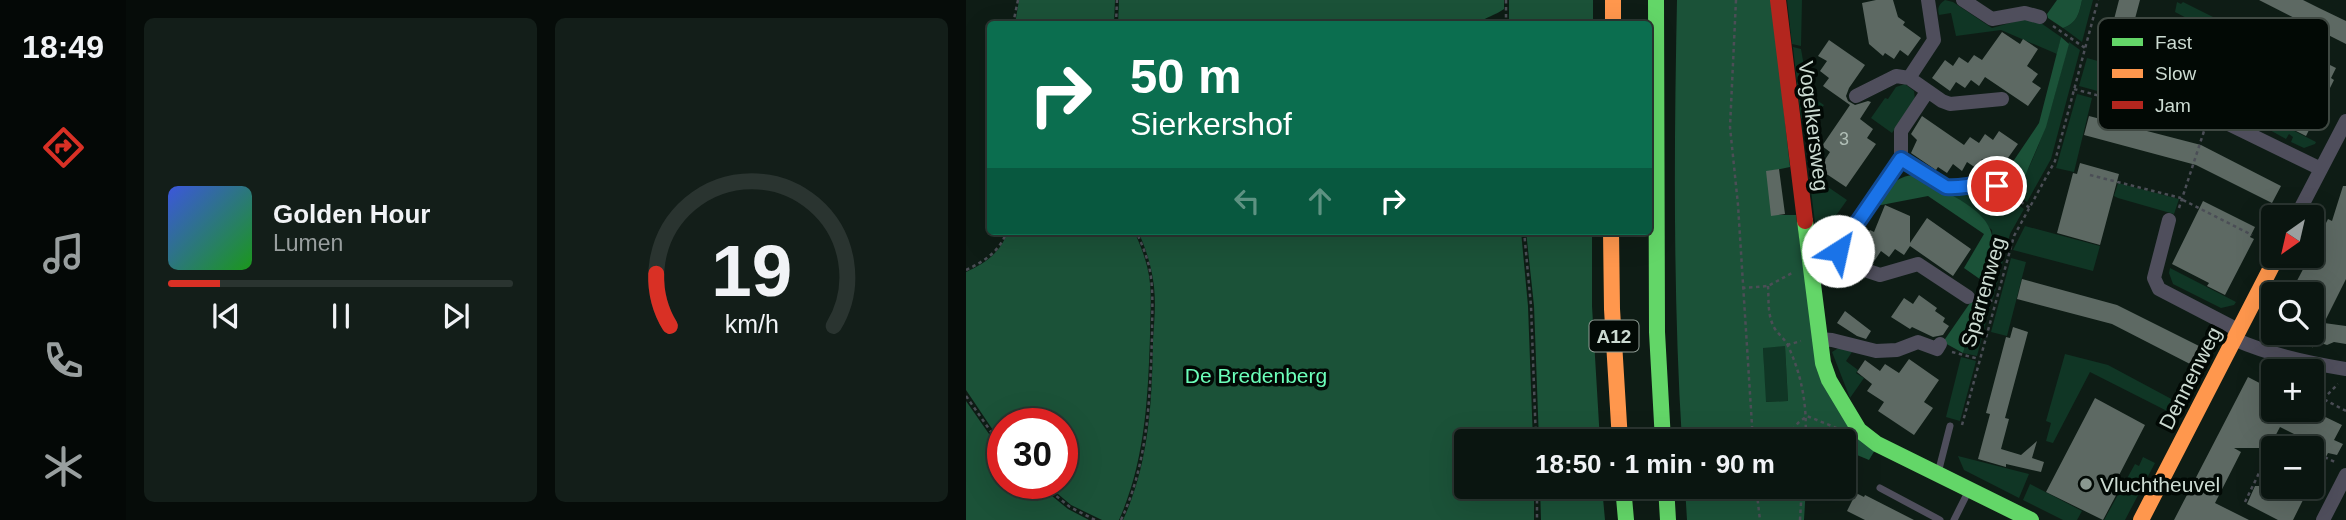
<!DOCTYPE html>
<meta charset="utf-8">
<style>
body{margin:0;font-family:Arial,sans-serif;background:#131e19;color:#f1f3f6;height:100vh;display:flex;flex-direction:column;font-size:26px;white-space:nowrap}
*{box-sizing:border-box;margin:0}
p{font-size:23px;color:#999f9f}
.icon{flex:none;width:38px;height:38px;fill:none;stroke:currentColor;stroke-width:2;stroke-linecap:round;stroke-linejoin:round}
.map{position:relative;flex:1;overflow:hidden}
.drawer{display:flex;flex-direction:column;gap:18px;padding:18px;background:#060c09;width:840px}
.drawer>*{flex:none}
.guide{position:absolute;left:21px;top:21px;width:665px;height:214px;border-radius:7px;box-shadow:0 7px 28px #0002,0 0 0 2px #2a3430;background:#0b6e4f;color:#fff;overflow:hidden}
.needle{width:46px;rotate:214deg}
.buttons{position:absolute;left:1295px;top:205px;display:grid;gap:14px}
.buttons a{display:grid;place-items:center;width:63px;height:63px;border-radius:7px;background:#0a1510;box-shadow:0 7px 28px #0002,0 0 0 2px #2a3430;font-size:35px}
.speed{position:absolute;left:21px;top:408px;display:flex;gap:14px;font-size:35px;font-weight:700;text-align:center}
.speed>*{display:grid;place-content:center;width:91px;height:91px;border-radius:50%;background:#0a1510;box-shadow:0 7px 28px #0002,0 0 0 2px #2a3430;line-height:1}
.speed .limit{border:10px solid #d22;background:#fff;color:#111}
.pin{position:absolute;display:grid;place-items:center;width:60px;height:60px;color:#fff;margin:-30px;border:4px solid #fff;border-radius:50%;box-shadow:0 2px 7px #0007}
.me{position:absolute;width:77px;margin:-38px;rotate:35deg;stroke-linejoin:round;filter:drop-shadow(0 0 5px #0008)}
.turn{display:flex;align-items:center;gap:24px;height:147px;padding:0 28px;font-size:32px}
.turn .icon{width:91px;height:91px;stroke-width:2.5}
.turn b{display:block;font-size:49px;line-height:60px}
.lanes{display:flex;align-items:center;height:66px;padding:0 28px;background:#0003;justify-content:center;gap:35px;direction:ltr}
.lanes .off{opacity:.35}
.drawer .card{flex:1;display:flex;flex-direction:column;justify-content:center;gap:10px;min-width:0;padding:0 24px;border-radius:10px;background:#131e19}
.drawer .dial{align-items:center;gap:0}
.dial svg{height:182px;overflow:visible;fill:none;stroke:#2a3430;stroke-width:7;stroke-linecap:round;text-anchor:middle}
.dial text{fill:#f1f3f6;stroke:none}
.song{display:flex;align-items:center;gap:21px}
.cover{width:84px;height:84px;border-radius:10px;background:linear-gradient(135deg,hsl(230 70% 55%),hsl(120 70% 35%))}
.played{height:7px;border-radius:4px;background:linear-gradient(90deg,#d93025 15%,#2a3430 15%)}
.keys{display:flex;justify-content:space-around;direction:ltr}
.drawer .tiles{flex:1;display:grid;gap:18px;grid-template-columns:repeat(2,1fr)}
.trip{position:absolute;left:488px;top:429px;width:402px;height:70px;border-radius:7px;background:#0a1510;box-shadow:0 7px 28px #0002,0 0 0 2px #2a3430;font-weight:700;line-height:70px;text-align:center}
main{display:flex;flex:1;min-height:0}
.menu{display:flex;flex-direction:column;width:126px;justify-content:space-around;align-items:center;background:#040806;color:#999f9f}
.menu .icon{width:49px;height:49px}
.menu .on{color:#d93025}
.menu b{font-size:32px;color:#f1f3f6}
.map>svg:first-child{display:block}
.green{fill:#103625}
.forest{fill:#1b5238;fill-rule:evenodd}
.building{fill:#5d6963}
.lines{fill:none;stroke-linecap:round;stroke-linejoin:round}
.path{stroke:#4b4e56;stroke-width:2.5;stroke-dasharray:3.5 3.5;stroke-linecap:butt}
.lane{stroke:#4f4e5c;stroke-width:7}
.street{stroke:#4f4e5c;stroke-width:14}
.fast{stroke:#63d668;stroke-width:16}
.slow{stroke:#ff974d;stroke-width:16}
.jam{stroke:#b3261e;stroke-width:16}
.route-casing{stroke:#114b97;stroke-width:18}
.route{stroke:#1a73e8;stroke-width:12}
.poi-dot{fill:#8a9890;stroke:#020905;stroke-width:2.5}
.labels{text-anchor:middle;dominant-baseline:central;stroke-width:7;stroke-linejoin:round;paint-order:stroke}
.number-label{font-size:18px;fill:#b0beb6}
.shield{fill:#020905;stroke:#8f9c94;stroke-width:2}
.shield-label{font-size:19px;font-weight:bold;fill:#ccdbd2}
.street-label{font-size:21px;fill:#ccdbd2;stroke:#020905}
.park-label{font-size:21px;fill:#6cffba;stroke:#020905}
.poi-label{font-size:21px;fill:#ccdbd2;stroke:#020905;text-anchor:start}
.key{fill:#020905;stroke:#3f4842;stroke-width:2}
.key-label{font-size:19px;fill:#ccdbd2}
</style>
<main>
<nav class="menu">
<b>18:49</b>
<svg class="icon on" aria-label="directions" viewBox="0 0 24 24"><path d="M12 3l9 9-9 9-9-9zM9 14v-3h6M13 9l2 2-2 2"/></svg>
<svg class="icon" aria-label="music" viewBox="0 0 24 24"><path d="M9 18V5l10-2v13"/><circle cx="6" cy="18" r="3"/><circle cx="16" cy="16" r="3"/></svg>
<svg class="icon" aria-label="phone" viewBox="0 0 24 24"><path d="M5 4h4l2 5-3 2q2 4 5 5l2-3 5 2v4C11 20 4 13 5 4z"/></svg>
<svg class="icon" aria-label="climate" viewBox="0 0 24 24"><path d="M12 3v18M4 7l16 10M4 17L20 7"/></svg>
</nav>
<section class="drawer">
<div class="tiles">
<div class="card">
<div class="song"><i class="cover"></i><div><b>Golden Hour</b><p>Lumen</p></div></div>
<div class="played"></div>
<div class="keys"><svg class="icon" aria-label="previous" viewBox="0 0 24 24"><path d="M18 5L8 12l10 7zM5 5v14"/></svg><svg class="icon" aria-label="pause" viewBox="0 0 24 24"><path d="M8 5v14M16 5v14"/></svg><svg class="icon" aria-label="next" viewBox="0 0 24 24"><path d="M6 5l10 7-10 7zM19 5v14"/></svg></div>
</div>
<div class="card dial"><svg viewBox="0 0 100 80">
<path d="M14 69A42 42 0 1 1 86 69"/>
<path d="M14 69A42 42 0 0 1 8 46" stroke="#d93025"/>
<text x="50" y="56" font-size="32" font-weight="700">19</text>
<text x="50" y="72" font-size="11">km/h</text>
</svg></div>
</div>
</section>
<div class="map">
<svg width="1380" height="520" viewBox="0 0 1380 520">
<rect width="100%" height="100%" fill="#0e1c15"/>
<path class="green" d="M821,0H836L835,46L826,44Z
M979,0L987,2L1026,28L1058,19L1072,21L1095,37L1091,54L1035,30L990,36L985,13L973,15C971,8 973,4 979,0Z
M1116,0H1127L1116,42L1097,28C1111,23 1113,14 1116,0Z
M1211,2L1215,4L1217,2L1283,35L1276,47L1209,12Z
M1103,42L1114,50L1085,159L1061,202L1053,196L1051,188C1079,145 1089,91 1103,42Z
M827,47L835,49L843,95L858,105L844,124L835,118Z
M1121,58L1214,84L1206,111L1113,86Z
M939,84L948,91L949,100L926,133L905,118L919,98L922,99L930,87Z
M1111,94L1126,98L1108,172L1090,168Z
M1285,109L1350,142L1349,144L1338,148L1325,142L1327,137L1323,134L1320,139L1284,119Z
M843,174L881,200L864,224L876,235C871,244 860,247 851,241V237L857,236L856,231H850Z
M1152,183L1213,199L1208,214L1152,198L1148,196Z
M1017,188L1032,191L1058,209L1044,234L1027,299L1018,298L1027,249L1026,230L983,194Z
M1059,226L1134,246L1127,271L1047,250Z
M1045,258L1060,262L1041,336L1025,332Z
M1204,268L1270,302L1268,305L1255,308L1207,284L1203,273Z
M1017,302L1025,303L1011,356L997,353L1007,320Z
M819,346L822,401L799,402L797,347Z
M874,347L886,352L880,361L892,370L890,373L898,378L884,398L866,352Z
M1099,354L1142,365L1211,402L1205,413L1124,372L1087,443L1080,441L1085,423L1080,421Z
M995,357L1010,361L994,421L980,417Z
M992,456L1063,474L1053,498L998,470Z
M1177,457L1189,463L1159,520H1138L1169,464L1173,466Z
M1064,484L1116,511L1111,520H1097L1057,500Z"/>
<path class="forest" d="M53,0H149L148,24H49Z
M153,0H538V9C530,15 519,17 512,24H152Z
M543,0H627V24H543Z
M711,0H806L824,167L805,171L812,215H830L851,364L909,450L903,460L879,450L878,441H716C707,294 708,147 711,0ZM819,346L822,401L800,402L797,348Z
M1091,0H1116C1113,14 1111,23 1097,28L1082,18L1081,14Z
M1095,37L1103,44L1080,127L1059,176L1044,166L1073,123Z
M946,175C961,179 976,190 989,197C1042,227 1027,247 1018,298L1009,296L1018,282L998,268L1018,234L962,196L910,206C920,191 926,178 946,175Z
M42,231H168C173,242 178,254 181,266C187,289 184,313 184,336C182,398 179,462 153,520H136L105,505L79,483H96V424H37V445L0,390V272C20,263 35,252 42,231Z
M172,231H555L562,306L567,441H500V486L568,487V520H157C183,464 186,402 187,341C188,324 190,305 188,287C186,267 180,249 172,231Z
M560,231H626V306L634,441H573L568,306Z
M1006,300L1017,302L1007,320L997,353L977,342Z
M0,401L37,454V483H70L102,509L123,520H0Z
M574,487H636L639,520H575Z
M719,487H840L838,520H721Z"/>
<path class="building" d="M910,0H927L932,17L939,22L937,25L955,38L942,56L934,50L928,59L919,53L917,56L903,44L896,3Z
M1153,0H1174L1156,67L1137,62Z
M1293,0H1337L1353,8L1380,21V44Z
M1036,32L1054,44L1057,39L1072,49L1061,66L1072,74L1066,82L1075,88L1062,106L1019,77L1013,86L1005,80L999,88L990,82L984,91L966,78L979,60L987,66L993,57L1002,63L1008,55L1016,60Z
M863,40L899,65L883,88L880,96L882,101L889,105L902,101L905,102L894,119L907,129L901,138L910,144L880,187L853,169L864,152L856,146L884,105L857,86L863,78L854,71L861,61L852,56Z
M1318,42L1370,68L1365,78L1368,80L1340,136L1322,127L1324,124L1286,105Z
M956,116L998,145L1004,137L1013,143L1019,134L1027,140L1033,131L1052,144L1039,162L1030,156L1025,165L1016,159L1010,168L1001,162L996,171L987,164L981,173L972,167L970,170L945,153L951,140L945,134Z
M1123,116L1235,145L1315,186L1306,203L1230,165L1118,135Z
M1114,163L1153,174L1134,245L1091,233L1107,173L1111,174Z
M813,169L819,214L805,216L800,171Z
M1377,186H1380V279L1358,323L1380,326V344L1368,342L1361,345L1349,341L1346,348V294H1324L1344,256H1346V251L1362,219L1366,221Z
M1237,201L1289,227L1284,237L1288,239L1259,295L1241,286L1243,283L1206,264Z
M919,205L944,216V243L961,218L1005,249L987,276L944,246L938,255L929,249L923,257L915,251L909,260L891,248L904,230L908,232Z
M1056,279L1151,305L1233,346L1224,364L1146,324L1051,299Z
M953,295L971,308L969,311L979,318L977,322L983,326L977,335L967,337L946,327L944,329L925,317L938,298L947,304Z
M879,311L905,331L900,339L891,336L871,323Z
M1047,327L1062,332L1039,418L1043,419L1035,449L1055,455L1071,441L1066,458L1078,462L1075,472L1040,464V467L1012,459L1024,414L1020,413L1040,337L1044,338Z
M943,359L973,380L958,402L967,408L948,435L912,411L918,402L901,391L906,384L891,372L899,360L914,371L919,364L933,373Z
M1282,377L1307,390V410H1345L1376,425L1368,440L1377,444L1371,455L1362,453L1346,484V448H1333L1338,439L1314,427L1303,448H1268L1275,452L1249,503L1283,520H1208Z
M1129,398L1179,425L1150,481L1156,484L1137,520L1080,492Z
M1289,486H1344L1327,520H1312L1281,504Z
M890,493L898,497L899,495L948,520H899L881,511Z"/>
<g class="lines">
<path class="path" d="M540,0V24
M770,0L764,127L772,205L787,441
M47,24L52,0
M150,24L151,0
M1087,26L1119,48
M1108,89L1226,121
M1124,175L1215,198
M1043,194L1064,208
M1217,200L1286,235
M1213,208L1239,128
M558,231L565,306L570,441
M0,270C19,261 34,251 41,231
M802,286C803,300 801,316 809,329C813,335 819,339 822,346C836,375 842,409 839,441
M776,288L802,286L828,272
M1016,300L1029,301
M821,345L835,341
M986,352L1013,359
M1346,393L1380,411
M0,396L37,449
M1357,399L1372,384
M996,425L1048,236L1089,161L1132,0
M818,441L832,423L841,416L873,429
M1346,451L1371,463
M74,483L104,507L129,520
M571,486V520
M790,486L794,520
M1279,502L1310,438L1316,436L1340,448
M155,520C182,463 184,398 186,336C186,313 188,289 183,266C180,254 175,242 170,231
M834,520L836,486"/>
<path class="lane" d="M972,473L984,426
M914,488L974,520
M988,520L1003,490"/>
<path class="street" d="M997,0L1026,19L1059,13L1074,17
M943,78L968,40L962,0
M890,96L930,76L943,78L976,101L984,104L1036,99
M1233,104L1242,114L1355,169
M935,159V131L961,92
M1330,217L1380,121
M1203,220L1188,278L1193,289L1272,330
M843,251L872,252L902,271L914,275L952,264L1002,297
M872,252L935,159L980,187C997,190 1011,181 1031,185
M853,339L866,340L910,351L931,350L952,342L971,349L974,344
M1268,339C1304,355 1341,363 1380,369
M1357,520L1380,475"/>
<path class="fast" d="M690,0L691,332L697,441
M839,221L857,363L863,380L893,430L911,444L1065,520
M657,486L660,520
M700,486L702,520"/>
<path class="slow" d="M647,0V24
M645,231L646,309L654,441
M1175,520L1311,256"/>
<path class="jam" d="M812,0L839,221"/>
</g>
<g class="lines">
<g class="route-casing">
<path id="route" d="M872,251L935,159L980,187C998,189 1011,181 1031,186"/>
</g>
<use href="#route" class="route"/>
</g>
<circle class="poi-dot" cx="1120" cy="484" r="7"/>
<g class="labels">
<g class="number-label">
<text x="878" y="139">3</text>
</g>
<rect class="shield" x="623.5" y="320.5" width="49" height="31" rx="5"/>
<g class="shield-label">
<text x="648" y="336">A12</text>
</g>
<g class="street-label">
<text transform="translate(848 126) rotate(83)">Vogelkersweg</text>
<text transform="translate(1017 292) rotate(-74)">Sparrenweg</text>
<text transform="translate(1224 378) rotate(-63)">Dennenweg</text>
</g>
<g class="park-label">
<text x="290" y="375">De Bredenberg</text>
</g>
<g class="poi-label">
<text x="1134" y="484">Vluchtheuvel</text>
</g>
</g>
<rect x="1132" y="18" width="231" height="112" rx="10" class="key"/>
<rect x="1146" y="38" width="31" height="8" fill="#63d668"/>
<rect x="1146" y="69" width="31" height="9" fill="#ff974d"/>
<rect x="1146" y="101" width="31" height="8" fill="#b3261e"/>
<g class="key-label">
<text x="1189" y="49">Fast</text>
<text x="1189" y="80">Slow</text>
<text x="1189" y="112">Jam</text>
</g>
</svg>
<div class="buttons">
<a><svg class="needle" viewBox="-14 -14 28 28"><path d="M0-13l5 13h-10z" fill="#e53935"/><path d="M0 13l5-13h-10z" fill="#999f9f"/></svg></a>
<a><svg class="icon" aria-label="search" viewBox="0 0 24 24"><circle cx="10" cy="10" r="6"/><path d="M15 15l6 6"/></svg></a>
<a>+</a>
<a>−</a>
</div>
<div class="speed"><div class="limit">30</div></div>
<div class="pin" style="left:1031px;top:186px;background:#d93025"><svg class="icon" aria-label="arrive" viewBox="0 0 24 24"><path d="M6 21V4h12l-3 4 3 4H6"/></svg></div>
<svg class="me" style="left:872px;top:251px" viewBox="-20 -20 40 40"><circle r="19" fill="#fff"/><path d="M0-13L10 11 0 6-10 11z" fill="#1a73e8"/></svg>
<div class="trip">18:50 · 1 min · 90 m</div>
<div class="guide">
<div class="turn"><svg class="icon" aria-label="right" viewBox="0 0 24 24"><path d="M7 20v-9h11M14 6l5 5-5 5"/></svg><div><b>50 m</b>Sierkershof</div></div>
<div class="lanes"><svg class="icon off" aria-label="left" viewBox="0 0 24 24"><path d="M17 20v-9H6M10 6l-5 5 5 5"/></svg><svg class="icon off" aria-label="ahead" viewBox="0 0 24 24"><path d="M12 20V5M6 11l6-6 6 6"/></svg><svg class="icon" aria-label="right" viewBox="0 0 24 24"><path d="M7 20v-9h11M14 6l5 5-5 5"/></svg></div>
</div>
</div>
</main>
